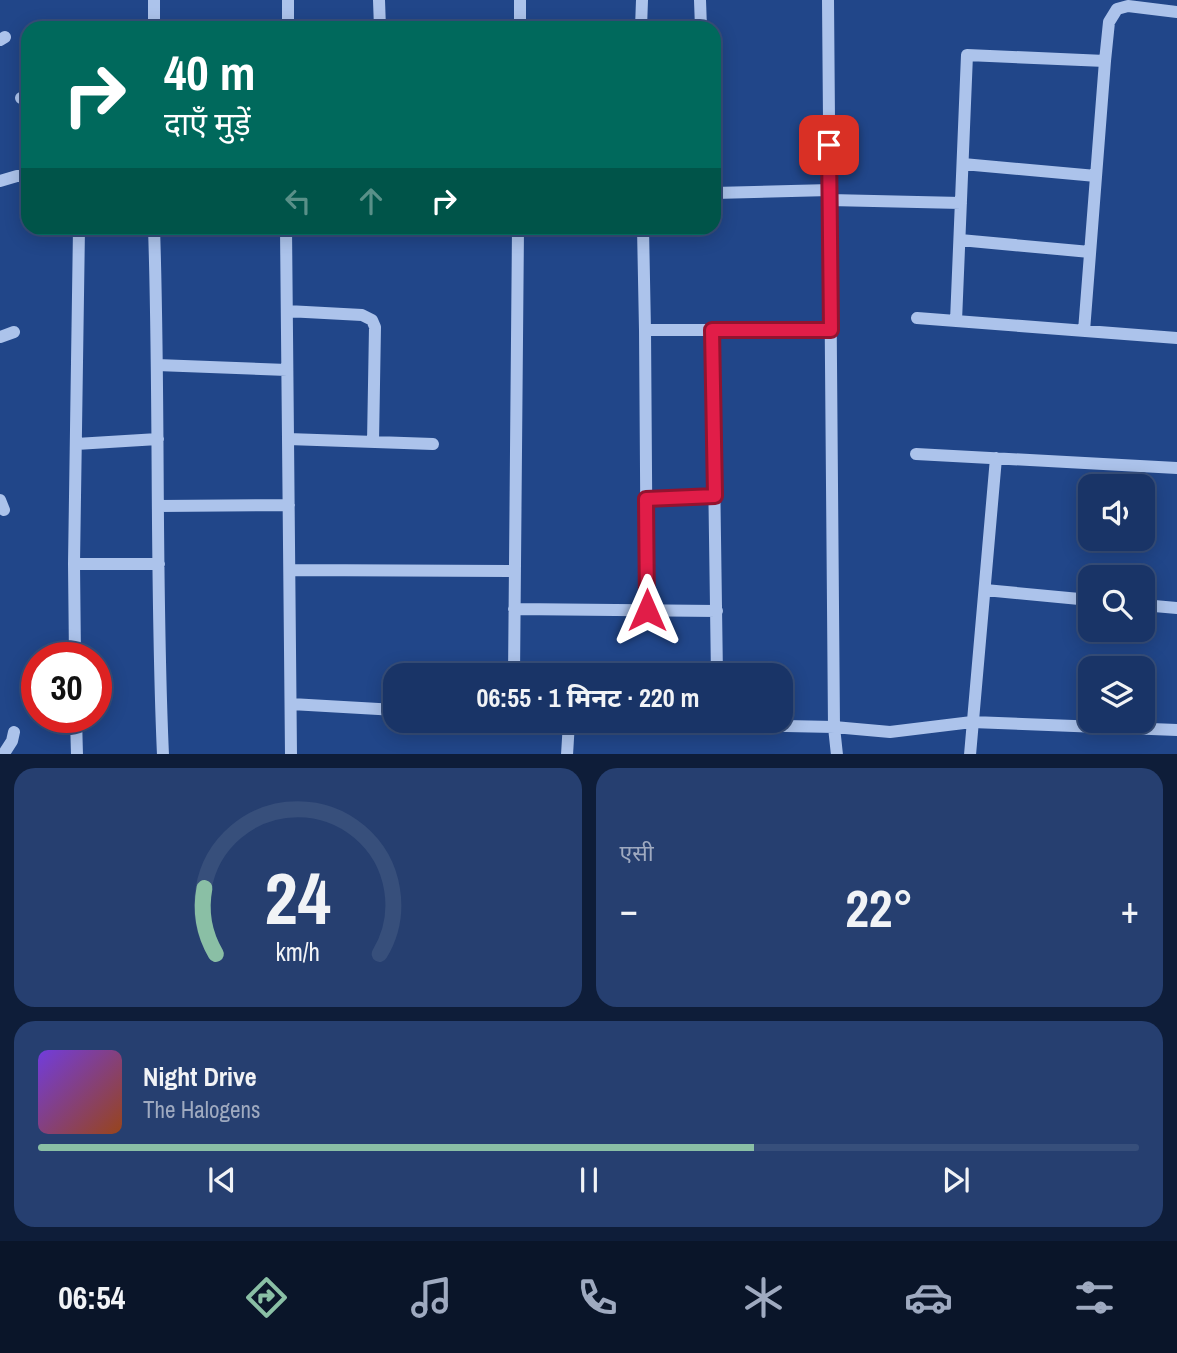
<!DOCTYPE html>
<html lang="hi">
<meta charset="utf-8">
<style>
body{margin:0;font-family:"Archivo Narrow","Noto Sans Devanagari",sans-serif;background:#263f70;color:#f1f3f6;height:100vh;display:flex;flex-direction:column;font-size:26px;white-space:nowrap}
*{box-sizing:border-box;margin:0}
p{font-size:23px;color:#9faac0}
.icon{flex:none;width:38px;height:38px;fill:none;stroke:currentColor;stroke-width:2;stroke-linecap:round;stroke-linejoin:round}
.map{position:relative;height:754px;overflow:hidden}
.panel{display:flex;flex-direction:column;gap:14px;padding:14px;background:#0e1d39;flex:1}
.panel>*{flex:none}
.top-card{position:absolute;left:21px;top:21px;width:700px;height:214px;border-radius:21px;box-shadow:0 4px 18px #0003,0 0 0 2px #374f7b;background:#00695c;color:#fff;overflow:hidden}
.buttons{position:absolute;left:1078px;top:474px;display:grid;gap:14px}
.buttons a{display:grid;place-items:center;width:77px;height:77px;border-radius:14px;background:#193467;box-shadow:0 4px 18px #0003,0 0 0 2px #374f7b;font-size:35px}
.speed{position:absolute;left:21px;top:642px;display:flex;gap:14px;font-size:35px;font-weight:700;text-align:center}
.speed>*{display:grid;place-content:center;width:91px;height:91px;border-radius:50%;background:#193467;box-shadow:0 4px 18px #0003,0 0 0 2px #374f7b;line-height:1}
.speed .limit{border:10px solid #d22;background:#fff;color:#111}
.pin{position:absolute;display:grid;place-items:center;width:60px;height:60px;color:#fff;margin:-30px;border-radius:14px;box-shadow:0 4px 10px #0006}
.me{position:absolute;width:77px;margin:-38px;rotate:0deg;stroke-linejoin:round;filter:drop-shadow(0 0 5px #0008)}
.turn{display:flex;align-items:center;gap:24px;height:147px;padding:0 28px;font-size:32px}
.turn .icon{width:91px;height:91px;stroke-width:2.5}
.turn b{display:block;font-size:49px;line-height:60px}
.lanes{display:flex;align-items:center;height:66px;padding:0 28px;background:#0003;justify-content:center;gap:35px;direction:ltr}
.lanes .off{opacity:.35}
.big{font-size:52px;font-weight:700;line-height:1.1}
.panel .widget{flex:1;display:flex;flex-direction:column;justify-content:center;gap:10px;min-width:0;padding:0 24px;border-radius:21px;background:#263f70}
.panel .dial{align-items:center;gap:0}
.dial svg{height:182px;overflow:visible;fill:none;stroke:#374f7b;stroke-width:7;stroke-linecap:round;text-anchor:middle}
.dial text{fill:#f1f3f6;stroke:none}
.song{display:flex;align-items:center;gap:21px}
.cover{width:84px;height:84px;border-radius:10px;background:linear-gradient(135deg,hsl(260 70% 55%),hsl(20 70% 35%))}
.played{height:7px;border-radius:4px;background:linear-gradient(90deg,#8abfa5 65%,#374f7b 65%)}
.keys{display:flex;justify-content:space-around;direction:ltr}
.heat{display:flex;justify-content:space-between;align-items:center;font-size:38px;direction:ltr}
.panel .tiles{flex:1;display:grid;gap:14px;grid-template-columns:1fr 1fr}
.widget:last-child{grid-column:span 2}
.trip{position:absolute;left:383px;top:663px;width:410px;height:70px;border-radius:21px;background:#193467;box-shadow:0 4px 18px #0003,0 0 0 2px #374f7b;font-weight:700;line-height:70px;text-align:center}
.tabs{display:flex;height:112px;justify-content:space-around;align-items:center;background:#0a1529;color:#9faac0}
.tabs .icon{width:49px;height:49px}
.tabs .on{color:#8abfa5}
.tabs b{font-size:32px;color:#f1f3f6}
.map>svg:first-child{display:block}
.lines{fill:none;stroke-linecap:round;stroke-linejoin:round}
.minor{stroke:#acc3eb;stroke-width:12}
.route-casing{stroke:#92132f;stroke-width:18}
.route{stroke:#e11d48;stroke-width:12}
</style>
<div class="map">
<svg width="1177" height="755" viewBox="0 0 1177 755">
<rect width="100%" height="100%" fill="#214689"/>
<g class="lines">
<path class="minor" d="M379,0L380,28
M700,0L701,28
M828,0L834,727L837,755
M154,28V0
M288,28V0
M520,28V0
M641,28L642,0
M0,40L5,37
M1105,61L1109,22L1117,9L1128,6L1177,12
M21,98H28
M963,164L1096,176
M0,181L17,176H28
M714,193L830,190
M830,200L961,203
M154,228C160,403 155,579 163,755
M286,228L291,755
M643,228L645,330H831
M960,240L1090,252
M287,311L362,315L372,320L375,327L373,442
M917,318L1177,338
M956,321L967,55L1105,61L1084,331
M645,330L647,610
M712,330L717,676
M0,337L14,332
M157,365L287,370
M288,439L433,444
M76,444L158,439
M916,454L1177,468
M646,499L715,496
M0,500L4,510
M158,506L289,505
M74,564H159
M290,570L515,571
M985,590L1090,600
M1143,605L1177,608
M514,609L717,611
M75,658L74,564L79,228
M514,676L518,228
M291,704L396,710
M76,718L77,755
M524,721L834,727L890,732L972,722L1177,730
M3,755L12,741L14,732
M567,755L569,722
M970,755L996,458"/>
</g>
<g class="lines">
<g class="route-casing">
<path id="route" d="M647,610L646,499L715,496L712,330H831L829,145"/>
</g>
<use href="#route" class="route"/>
</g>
</svg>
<div class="buttons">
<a><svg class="icon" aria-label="sound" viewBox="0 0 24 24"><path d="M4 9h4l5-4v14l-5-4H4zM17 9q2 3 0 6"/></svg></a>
<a><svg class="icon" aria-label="search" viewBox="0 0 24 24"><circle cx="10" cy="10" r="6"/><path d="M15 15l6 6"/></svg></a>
<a><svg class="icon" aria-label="layers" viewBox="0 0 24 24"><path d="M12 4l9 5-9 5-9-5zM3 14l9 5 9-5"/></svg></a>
</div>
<div class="speed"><div class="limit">30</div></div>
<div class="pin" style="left:829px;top:145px;background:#d93025"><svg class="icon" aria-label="arrive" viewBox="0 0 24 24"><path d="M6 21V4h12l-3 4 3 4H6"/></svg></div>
<svg class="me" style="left:647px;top:610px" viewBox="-20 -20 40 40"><path d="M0-17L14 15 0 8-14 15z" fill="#e11d48" stroke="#fff" stroke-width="4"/></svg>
<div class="trip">06:55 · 1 मिनट · 220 m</div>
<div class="top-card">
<div class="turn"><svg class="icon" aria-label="right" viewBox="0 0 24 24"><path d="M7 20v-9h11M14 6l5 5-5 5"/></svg><div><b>40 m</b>दाएँ मुड़ें</div></div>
<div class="lanes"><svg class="icon off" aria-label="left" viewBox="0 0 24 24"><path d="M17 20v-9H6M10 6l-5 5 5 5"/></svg><svg class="icon off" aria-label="ahead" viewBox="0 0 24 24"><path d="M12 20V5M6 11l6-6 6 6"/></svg><svg class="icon" aria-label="right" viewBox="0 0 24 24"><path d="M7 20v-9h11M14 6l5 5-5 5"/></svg></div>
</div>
</div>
<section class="panel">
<div class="tiles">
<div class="widget dial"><svg viewBox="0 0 100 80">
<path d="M14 69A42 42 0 1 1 86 69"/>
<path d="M14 69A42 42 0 0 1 9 40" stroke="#8abfa5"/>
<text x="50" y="56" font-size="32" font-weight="700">24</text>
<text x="50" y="72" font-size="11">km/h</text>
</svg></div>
<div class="widget"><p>एसी</p>
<div class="heat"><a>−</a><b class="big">22°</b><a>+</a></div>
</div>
<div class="widget">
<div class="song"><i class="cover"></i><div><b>Night Drive</b><p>The Halogens</p></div></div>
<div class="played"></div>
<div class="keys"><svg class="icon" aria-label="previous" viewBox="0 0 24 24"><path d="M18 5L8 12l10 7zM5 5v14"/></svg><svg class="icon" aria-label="pause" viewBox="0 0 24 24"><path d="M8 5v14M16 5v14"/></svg><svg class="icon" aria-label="next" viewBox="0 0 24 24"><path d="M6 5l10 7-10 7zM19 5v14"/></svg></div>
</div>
</div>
</section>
<nav class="tabs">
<b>06:54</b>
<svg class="icon on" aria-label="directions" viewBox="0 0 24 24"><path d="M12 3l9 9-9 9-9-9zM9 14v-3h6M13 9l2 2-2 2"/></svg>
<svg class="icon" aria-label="music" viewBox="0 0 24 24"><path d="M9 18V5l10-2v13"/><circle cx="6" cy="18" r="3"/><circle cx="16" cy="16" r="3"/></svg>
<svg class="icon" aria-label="phone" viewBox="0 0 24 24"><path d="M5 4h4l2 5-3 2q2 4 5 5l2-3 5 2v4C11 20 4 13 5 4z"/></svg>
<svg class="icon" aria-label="climate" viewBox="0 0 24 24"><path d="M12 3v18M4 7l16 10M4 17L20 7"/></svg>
<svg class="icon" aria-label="car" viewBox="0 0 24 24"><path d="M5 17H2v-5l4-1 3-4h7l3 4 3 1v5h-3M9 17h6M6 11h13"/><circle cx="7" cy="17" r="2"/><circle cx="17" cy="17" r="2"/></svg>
<svg class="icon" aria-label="filters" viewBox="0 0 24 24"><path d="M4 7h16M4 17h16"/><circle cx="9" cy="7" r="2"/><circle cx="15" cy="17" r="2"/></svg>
</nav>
